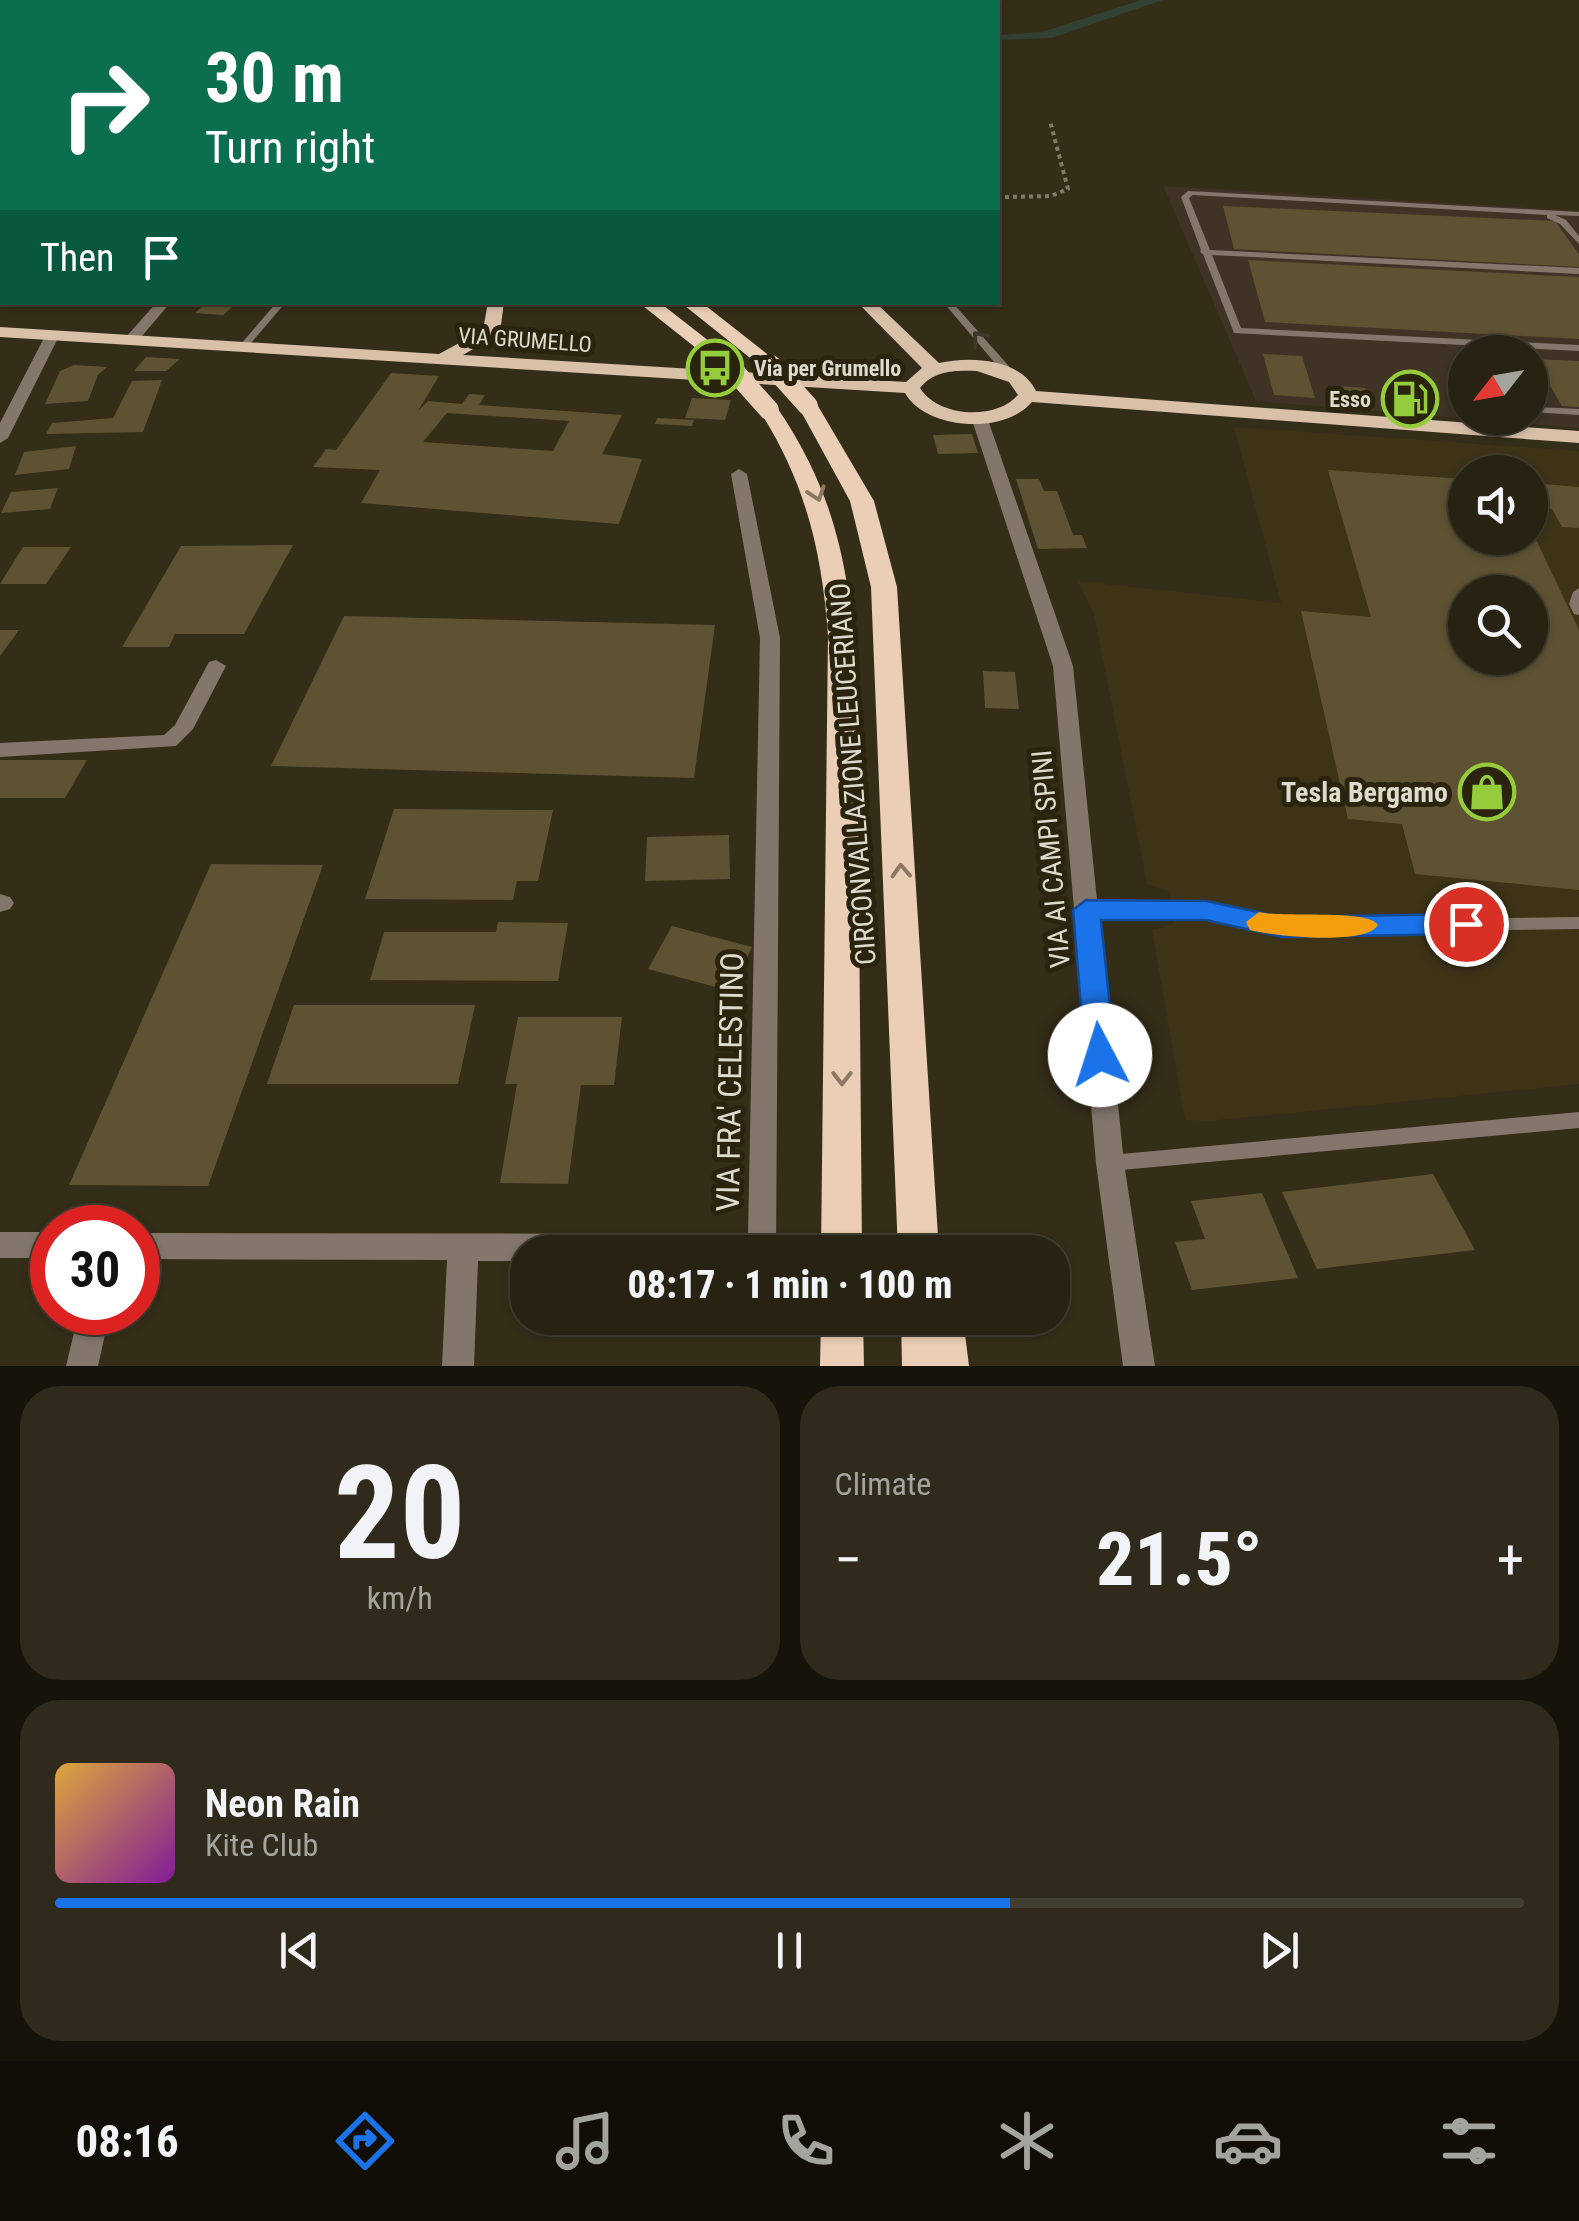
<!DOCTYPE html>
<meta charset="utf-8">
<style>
body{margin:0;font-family:"Roboto Condensed",sans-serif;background:#2f2a1b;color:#f1f3f6;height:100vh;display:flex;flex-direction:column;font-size:38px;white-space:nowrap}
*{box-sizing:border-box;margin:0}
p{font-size:32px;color:#a4a49f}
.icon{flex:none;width:55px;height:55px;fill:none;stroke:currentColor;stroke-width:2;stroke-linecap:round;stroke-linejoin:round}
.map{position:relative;height:1366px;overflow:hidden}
.panel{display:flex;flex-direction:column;gap:20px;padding:20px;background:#15130a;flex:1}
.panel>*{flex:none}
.hud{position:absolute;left:0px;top:0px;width:1000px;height:305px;box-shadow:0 2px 8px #0004,0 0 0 2px #433f32;background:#0b6e4f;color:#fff;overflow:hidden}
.needle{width:65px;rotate:239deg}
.buttons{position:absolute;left:1448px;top:335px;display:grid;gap:20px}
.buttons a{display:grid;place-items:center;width:100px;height:100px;border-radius:50%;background:#272212;box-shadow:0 2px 8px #0004,0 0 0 2px #433f32;font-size:50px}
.speed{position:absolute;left:30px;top:1205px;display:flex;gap:20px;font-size:50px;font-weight:700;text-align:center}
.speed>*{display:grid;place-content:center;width:130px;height:130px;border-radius:50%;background:#272212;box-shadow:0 2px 8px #0004,0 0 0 2px #433f32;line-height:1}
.speed .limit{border:15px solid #d22;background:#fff;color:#111}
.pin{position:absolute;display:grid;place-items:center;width:85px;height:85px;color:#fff;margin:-42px;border:5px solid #fff;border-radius:50%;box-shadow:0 2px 10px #0007}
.me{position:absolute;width:110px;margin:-55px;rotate:355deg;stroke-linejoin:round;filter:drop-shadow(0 0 8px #0008)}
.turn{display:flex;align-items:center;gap:35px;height:210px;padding:0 40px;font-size:45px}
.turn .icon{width:130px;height:130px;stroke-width:2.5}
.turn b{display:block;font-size:70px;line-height:85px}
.then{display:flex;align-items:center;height:95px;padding:0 40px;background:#0003;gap:20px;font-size:38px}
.big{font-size:75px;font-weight:800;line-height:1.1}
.panel .card{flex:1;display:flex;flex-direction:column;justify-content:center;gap:15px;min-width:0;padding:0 35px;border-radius:40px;background:#2f2a1b}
.panel .dial{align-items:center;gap:0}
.dial b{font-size:130px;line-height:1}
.song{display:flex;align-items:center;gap:30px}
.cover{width:120px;height:120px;border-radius:15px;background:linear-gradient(135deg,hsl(40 70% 55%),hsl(290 70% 35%))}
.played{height:10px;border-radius:5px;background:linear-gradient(90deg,#1a73e8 65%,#433f32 65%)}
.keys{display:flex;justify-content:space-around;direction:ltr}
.heat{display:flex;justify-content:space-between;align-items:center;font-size:55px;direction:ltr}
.panel .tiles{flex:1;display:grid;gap:20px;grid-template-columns:1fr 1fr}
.card:last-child{grid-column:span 2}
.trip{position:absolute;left:510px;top:1235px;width:560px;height:100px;border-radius:40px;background:#272212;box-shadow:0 2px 8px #0004,0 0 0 2px #433f32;font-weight:800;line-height:100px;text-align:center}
.dock{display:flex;height:160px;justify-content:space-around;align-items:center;background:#100e07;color:#a4a49f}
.dock .icon{width:70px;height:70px}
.dock .on{color:#1a73e8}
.dock b{font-size:45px;color:#f1f3f6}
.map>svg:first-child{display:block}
.built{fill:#3d3317;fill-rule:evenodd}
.industrial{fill:#3e3324;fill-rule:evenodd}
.green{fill:#314235}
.building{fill:#5d5232;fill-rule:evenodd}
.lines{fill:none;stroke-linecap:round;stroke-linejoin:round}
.path{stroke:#7f7a68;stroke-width:4;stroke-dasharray:4 4;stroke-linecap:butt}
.service{fill:#83776c;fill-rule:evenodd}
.minor{fill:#83776c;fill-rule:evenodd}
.tertiary{fill:#83776c;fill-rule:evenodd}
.primary{fill:#d9c0a9;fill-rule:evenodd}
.trunk{fill:#eaceb5;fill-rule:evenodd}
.rail{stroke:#a19c8c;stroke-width:4;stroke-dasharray:8 8;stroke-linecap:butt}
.trunk-bridge{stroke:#eaceb5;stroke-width:20}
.oneway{stroke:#403826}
.oneway2{stroke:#8a7862}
.route{fill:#1a73e8;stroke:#114b97;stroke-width:2.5}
.slow{fill:#f59e0b}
.labels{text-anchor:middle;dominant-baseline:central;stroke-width:10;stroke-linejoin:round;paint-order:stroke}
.far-street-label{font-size:22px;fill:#dedacd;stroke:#2a230e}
.far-poi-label{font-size:22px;font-weight:bold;fill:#dedacd;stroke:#2a230e;text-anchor:start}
.street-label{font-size:28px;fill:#dedacd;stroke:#2a230e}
.poi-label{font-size:28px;font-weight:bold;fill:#dedacd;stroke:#2a230e;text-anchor:end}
.near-street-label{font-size:32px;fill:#dedacd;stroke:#2a230e}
</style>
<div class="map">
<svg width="1579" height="1366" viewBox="0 0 1579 1366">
<rect width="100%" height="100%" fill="#342d18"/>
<path class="built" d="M1234,427L1579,451V1084L1209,1121L1185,1120L1152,930L1174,924L1170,892L1147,884L1094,614L1078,581L1281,603ZM1465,472H1530V538H1465ZM1465,592H1530V658H1465Z"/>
<path class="industrial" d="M1163,186L1579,211V428L1256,401ZM1465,352H1530V418H1465Z"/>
<path class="green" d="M1141,0H1163L1051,38L998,40V35L1042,32Z"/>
<path class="building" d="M1223,206L1555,221L1579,254V267L1234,249Z
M1248,260L1579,277V339L1265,322Z
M207,302H238L223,315L195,313Z
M539,329L575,331L567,344L530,342Z
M1263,354L1302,356L1315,398L1274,395Z
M146,357L180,359L166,371H134Z
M1534,359L1579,361V407L1562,406Z
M74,365L107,367L98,375L88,401L45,404L60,371Z
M391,373L439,376L418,411L428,401L462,404L469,394L485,395L479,405L622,415L602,454L642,459L619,524L361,503L380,470L313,467L326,449L336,450ZM447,413L569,421L553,451L423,442Z
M162,380L143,432L46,434L52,423L113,418L132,381Z
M1338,386L1365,388L1373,410L1346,408Z
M1391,388L1415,390L1420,401L1395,399Z
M692,398L731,400L725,420L685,418Z
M657,418L694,420L692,426L655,424Z
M972,434L978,453L938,454L933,435Z
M76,446L69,469L15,475L24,452Z
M1328,470L1465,479V538H1530V527L1579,630V890L1415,874L1402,824L1348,819L1301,611L1371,617ZM1465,592H1530V658H1465Z
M1016,479H1039L1044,491H1057L1073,535H1082L1087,548L1038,549Z
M1530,483L1579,487V528L1562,527L1552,509L1530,508Z
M58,488L50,509L1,513L11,492Z
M293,545L244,634H175L169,647H122L181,546Z
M23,547H71L46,584H0Z
M344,616L715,625L694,778L271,766Z
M0,630H19L0,656Z
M983,671L1015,672L1019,709L985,708Z
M0,760H87L65,798H0Z
M394,809L553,810L538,881H517L513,900L365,899Z
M729,835L730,879L645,881L647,837Z
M211,864L323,865L208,1186L69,1185Z
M498,922L568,923L558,981L370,980L384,932H496Z
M672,926L752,947L731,991L648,969Z
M294,1005H475L458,1084H267Z
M518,1017H622L614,1085H581L568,1184L500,1183L517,1084H505Z
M1433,1174L1475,1250L1317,1269L1282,1192Z
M1262,1193L1298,1278L1192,1290L1175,1242L1205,1239L1191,1201Z"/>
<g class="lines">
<path class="path" d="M1005,197L1051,196L1068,189L1050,121"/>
<path class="service" d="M1188,191L1579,212V216L1555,215L1566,220L1579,236V244L1560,224L1547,218V215L1193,195L1189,198L1210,250L1579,268V274L1212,255L1241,328L1579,345V351L1234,333L1203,254L1200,252L1201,250L1181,197Z
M277,302H286L246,349H240V345Z
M892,302H913L909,305Z
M943,302H952L1014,372V376H1006Z
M1530,401L1534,402L1537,407L1579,409V415L1530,412Z
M1579,588V615L1574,614L1569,604L1573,592Z
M1086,904L1205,905L1282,921L1579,917V929L1282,933L1205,917L1086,916L1080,914L1078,910L1080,906Z
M1579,1112V1128L1110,1171L1103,1169L1100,1163L1103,1157L1110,1155Z"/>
<path class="minor" d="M0,184H2V190H0Z
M157,302H171L136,343H126V337Z
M979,412L987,417L1073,666L1124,1163L1155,1366H1123L1096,1163L1053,666L971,417Z
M739,469L747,474L780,638L776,1252H528V1261H478L474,1366H442L447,1260L138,1259V1233L748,1234L760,638L731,474Z
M216,660L226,666L193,729L176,746L0,757V743L164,735L175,725L209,662Z
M0,894L10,897L14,903L10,909L0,912Z
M0,1232H52V1258H0Z
M79,1312H110L98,1366H66Z"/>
<path class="tertiary" d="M52,332L59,336L8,438L0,443V423L45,336Z"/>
<path class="primary" d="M2,139V147L0,148V140Z
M488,302H504L500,333L463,355L906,382L922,368L857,302H875L939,363C970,356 1020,358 1036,391L1579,431V443L1032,402C1004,435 926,430 905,393L0,337V327L439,354L483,330ZM977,371L1009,382L1018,395C995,421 938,417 920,388C934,370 956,370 977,371Z"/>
<path class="trunk" d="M193,0H207L209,2H195Z
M217,0H231L233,2H219Z
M638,302H659L737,363L720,367Z
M680,302H701L781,365L764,369Z
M808,400L818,406L874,501L897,587L939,1252H898L871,587L850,501L798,406Z
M769,404L776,406C836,493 849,569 857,673L862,1252H821L828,636C822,551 805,481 759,410Z
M821,1318H863L864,1366H820Z
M901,1318H963L969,1366H902Z"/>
<path class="rail" d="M73,2L118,0
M106,2L155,0"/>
<path class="trunk-bridge" d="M727,363L769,410
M771,365L808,406"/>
</g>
<defs><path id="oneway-chevron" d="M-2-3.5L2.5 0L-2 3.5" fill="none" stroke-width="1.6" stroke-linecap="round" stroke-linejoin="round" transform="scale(2.5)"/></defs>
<use class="oneway" href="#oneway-chevron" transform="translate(979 338) rotate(-131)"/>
<g class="oneway2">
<use href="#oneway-chevron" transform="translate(817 494) rotate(71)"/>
<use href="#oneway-chevron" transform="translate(901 871) rotate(-93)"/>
<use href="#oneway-chevron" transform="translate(842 1078) rotate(90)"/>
</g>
<path class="route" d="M1086,900L1206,901L1282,917L1466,914L1480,924L1466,934L1282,937L1206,920H1101L1115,1055L1111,1064L1100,1067L1089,1064L1085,1055L1073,910Z"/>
<path class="slow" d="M1259,912C1284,918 1369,909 1378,925C1366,946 1273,936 1250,930L1246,922Z"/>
<defs>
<g id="bus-ring" transform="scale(2.875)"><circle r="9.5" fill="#2a230e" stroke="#95cc3b" stroke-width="1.5"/><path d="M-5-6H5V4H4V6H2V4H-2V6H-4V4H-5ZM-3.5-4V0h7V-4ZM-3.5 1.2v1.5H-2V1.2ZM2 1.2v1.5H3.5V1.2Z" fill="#95cc3b"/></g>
<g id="fuel-ring" transform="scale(2.875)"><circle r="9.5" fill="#2a230e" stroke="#95cc3b" stroke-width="1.5"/><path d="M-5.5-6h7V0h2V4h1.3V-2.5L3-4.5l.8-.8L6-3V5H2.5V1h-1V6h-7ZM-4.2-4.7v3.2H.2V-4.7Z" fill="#95cc3b"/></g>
<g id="shop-ring" transform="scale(2.875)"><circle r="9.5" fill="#2a230e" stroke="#95cc3b" stroke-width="1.5"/><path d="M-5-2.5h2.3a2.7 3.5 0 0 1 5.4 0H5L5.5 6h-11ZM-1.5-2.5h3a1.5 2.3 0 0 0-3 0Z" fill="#95cc3b"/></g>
</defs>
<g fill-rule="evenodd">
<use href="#bus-ring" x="715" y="368"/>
<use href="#fuel-ring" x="1410" y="399"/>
<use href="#shop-ring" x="1487" y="792"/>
</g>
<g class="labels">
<g class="far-street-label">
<text transform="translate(525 340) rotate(4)">VIA GRUMELLO</text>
</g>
<g class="far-poi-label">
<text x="754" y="368">Via per Grumello</text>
<text x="1371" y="399" text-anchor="end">Esso</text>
</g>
<g class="street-label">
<text transform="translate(853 774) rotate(-94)">CIRCONVALLAZIONE LEUCERIANO</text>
<text transform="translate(1051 859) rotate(-95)">VIA AI CAMPI SPINI</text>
</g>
<g class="poi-label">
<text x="1448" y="792">Tesla Bergamo</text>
</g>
<g class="near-street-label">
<text transform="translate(730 1082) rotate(-89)">VIA FRA' CELESTINO</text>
</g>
</g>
</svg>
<div class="buttons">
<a><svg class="needle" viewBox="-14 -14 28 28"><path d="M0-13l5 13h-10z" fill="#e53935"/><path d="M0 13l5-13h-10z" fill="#a4a49f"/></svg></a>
<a><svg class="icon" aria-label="sound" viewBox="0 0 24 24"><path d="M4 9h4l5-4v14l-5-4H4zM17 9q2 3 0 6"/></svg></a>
<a><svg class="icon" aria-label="search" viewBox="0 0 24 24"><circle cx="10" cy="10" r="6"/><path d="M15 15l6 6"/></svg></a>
</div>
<div class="speed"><div class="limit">30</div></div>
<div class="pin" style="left:1466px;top:924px;background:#d93025"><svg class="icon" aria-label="arrive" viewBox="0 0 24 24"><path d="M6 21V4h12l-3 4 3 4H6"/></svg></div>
<svg class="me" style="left:1100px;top:1055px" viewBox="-20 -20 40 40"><circle r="19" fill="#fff"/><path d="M0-13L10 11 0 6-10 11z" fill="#1a73e8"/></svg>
<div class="trip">08:17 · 1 min · 100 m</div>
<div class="hud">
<div class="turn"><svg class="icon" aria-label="right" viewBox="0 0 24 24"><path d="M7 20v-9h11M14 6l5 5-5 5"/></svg><div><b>30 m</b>Turn right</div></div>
<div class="then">Then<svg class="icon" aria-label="arrive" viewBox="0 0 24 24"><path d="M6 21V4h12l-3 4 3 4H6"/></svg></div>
</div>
</div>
<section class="panel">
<div class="tiles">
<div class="card dial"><b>20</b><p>km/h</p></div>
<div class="card"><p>Climate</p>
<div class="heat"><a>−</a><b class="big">21.5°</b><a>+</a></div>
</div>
<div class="card">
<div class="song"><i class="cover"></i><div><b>Neon Rain</b><p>Kite Club</p></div></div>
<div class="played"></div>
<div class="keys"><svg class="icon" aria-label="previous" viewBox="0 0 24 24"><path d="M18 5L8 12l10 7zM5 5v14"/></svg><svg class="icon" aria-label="pause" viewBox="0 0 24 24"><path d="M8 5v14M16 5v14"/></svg><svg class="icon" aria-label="next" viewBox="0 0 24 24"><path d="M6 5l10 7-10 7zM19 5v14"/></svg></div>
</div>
</div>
</section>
<nav class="dock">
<b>08:16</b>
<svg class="icon on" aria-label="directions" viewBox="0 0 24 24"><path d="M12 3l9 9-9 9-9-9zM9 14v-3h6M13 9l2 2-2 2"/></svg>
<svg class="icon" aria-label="music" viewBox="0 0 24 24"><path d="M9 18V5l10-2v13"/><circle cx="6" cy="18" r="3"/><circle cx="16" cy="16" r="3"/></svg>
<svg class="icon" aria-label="phone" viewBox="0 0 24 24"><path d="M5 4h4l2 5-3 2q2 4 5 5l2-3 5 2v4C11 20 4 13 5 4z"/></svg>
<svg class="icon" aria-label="climate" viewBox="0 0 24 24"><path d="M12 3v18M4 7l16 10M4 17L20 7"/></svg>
<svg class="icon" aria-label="car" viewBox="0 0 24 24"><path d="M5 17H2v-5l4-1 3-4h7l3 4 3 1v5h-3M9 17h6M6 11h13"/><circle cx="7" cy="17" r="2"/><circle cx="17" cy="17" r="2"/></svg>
<svg class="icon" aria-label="filters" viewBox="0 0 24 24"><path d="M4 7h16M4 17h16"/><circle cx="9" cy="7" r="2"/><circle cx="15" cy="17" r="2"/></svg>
</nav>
